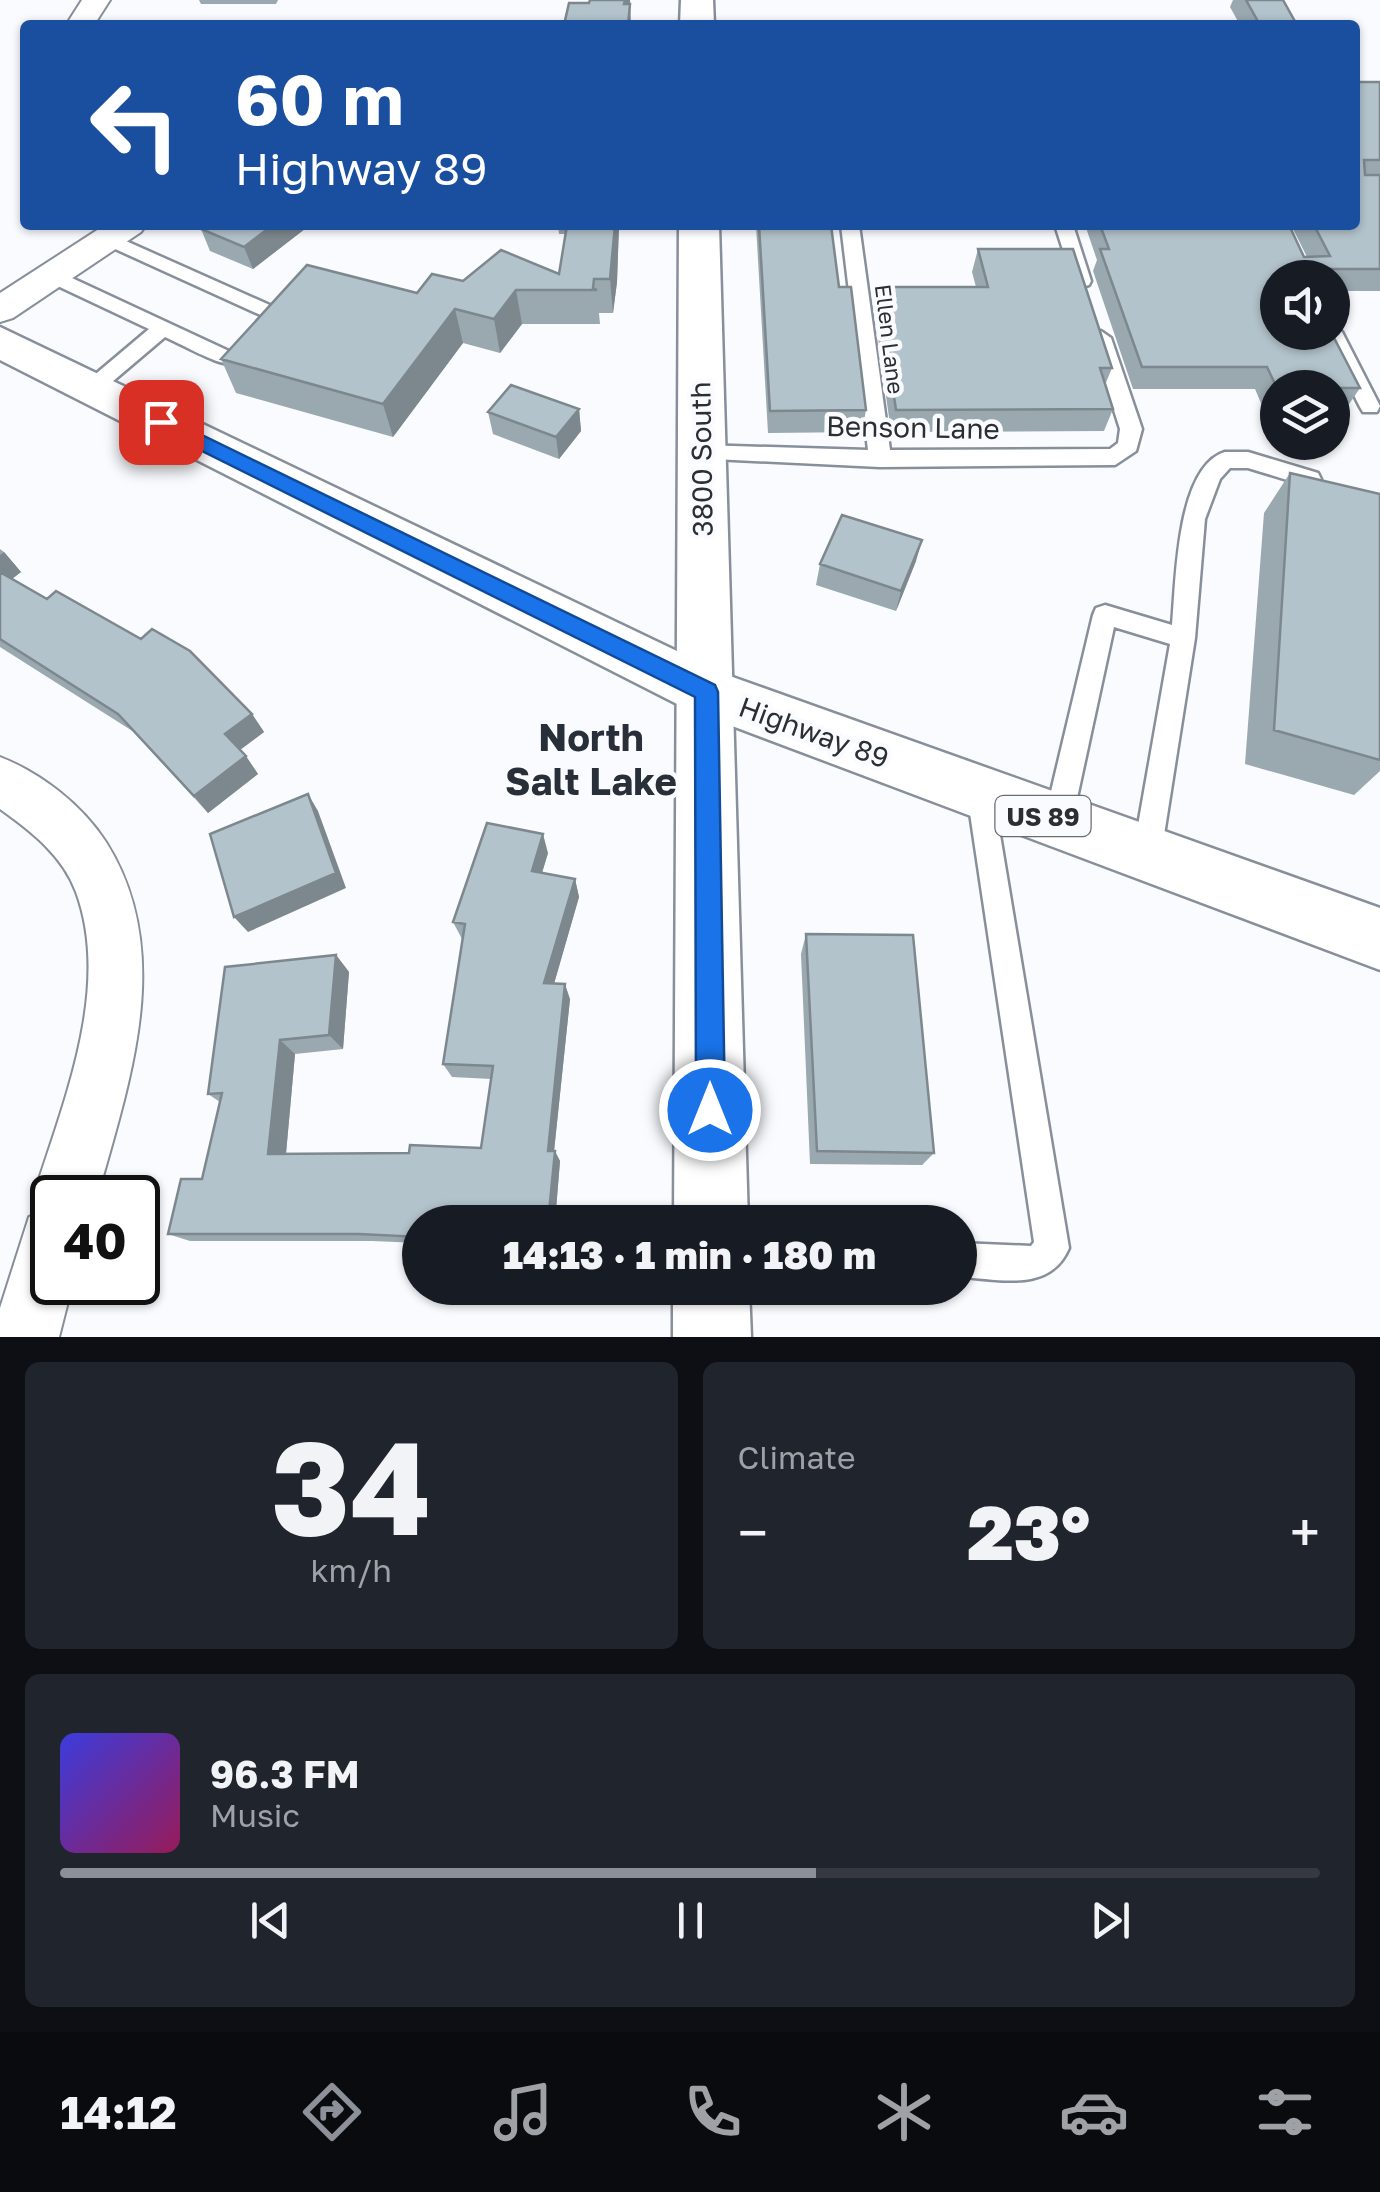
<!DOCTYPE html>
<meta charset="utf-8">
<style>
body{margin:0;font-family:"Golos Text",sans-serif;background:#20242c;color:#f1f3f6;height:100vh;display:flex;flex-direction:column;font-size:38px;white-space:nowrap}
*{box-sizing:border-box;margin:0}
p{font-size:32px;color:#9ea1a6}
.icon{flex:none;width:55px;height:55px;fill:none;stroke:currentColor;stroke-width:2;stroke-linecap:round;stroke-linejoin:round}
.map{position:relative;height:1337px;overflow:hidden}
.details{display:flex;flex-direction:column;gap:25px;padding:25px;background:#0d0f14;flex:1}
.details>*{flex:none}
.guide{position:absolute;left:20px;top:20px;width:1340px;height:210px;border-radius:10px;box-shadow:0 2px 8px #0004;background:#1a4fa0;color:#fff;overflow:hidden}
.fabs{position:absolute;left:1260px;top:260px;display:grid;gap:20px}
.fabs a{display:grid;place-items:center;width:90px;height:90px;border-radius:50%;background:#171b24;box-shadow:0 2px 8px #0004;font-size:50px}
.speed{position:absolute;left:30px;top:1175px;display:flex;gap:20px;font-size:50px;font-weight:700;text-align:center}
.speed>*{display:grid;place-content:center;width:130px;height:130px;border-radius:50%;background:#171b24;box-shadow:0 2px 8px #0004;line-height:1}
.speed .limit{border:5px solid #111;border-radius:15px;background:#fff;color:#111}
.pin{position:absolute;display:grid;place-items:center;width:85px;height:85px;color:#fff;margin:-42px;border-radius:20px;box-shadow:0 5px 15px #0006}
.me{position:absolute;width:110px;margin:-55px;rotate:0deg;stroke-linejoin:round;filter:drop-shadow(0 0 8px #0008)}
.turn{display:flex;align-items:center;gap:35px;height:210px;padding:0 50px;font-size:45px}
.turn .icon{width:130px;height:130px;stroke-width:2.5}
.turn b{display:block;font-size:70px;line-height:85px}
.big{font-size:75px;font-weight:800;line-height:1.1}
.details .tile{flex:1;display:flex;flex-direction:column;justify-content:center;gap:15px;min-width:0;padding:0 35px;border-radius:15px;background:#20242c}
.details .dial{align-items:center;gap:0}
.dial b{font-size:130px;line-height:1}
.song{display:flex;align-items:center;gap:30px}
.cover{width:120px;height:120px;border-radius:15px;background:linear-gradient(135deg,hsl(240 70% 55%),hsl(330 70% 35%))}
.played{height:10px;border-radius:5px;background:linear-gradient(90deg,#8c9099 60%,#363941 60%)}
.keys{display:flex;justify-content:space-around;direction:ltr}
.heat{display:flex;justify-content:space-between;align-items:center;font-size:55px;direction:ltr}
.details .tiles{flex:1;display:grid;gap:25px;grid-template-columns:1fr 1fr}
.tile:last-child{grid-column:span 2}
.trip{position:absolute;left:402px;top:1205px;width:575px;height:100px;border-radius:50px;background:#171b24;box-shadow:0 2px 8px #0004;font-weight:800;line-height:100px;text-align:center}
.tab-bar{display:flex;height:160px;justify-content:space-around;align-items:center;background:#090b0e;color:#9ea1a6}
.tab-bar .icon{width:70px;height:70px}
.tab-bar .on{color:#8c9099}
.tab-bar b{font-size:45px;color:#f1f3f6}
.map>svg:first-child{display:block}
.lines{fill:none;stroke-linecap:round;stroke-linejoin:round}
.service-casing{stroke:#878f9b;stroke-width:5}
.minor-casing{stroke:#878f9b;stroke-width:4}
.tertiary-casing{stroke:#878f9b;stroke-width:5}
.primary-casing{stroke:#878f9b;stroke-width:5}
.service{fill:#fff;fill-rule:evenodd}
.minor{fill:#fff;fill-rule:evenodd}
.tertiary{fill:#fff;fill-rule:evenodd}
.primary{fill:#fff;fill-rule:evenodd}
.wall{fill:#9aa8af}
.shaded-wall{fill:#7d888e}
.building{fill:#b3c3cb;stroke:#7d888e;stroke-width:2.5}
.route{fill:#1a73e8;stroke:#114b97;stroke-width:2.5}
.labels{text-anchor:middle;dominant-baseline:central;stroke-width:9;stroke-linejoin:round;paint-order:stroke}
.far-street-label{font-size:22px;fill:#2b2f34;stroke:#f9fbfe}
.shield{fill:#f9fbfe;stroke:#696c71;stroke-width:2.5}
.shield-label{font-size:25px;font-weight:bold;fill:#2b2f34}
.street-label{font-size:28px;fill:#2b2f34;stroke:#f9fbfe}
.district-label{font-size:38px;font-weight:bold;fill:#282f39;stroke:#f9fbfe}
</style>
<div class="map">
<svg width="1380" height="1337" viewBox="0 0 1380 1337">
<rect width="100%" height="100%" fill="#f9fbfe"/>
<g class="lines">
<g class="service-casing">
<path id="service" d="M841,225H859L890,450L1110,449L1118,443L1120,429L1091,338L1101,331L1111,338L1142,429L1136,451L1115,465L880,467L693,458L690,453L693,448L701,445L868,450Z
M1055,225H1073L1091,281L1089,285L1082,287L1073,281Z
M108,233L283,311L286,315C241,385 231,368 165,337L99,393H85L82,388L85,383L149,329L45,280V272H59L231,352L253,335L265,317L102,243L99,239Z
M1332,326L1342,332L1380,406L1377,412H1363L1360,407L1322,332H1332Z
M1225,452H1248L1318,473L1321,479L1310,487L1248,468H1230L1220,479L1205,519L1195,638L1161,854L1157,863L1147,867L1137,863L1133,854L1170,644L1114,627L1072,821L1068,830L1058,833L1048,830L1044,821L1093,615L1096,608L1105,605L1172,625C1176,583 1176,467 1225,452Z
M980,781L990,784L993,793L1069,1248C1050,1293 1000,1279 960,1277V1243L1031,1246L1034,1242L967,793L970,784Z"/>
</g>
<g class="minor-casing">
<path id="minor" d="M82,0H110L94,25H66Z
M105,225H146L141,232L13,318L0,322V293Z
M0,757C41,773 82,805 106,842C176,953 129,1082 97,1198H52V1282H73L59,1337H0V1308L29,1217L40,1213L33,1198C62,1105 112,989 76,892C63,856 31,831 0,809Z"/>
</g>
<g class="tertiary-casing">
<path id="tertiary" d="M681,0H713L714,25H680Z
M679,225H719L748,1222H674Z
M673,1288H749L751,1337H673Z"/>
</g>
<g class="primary-casing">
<path id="primary" d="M0,327L727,675L1380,908V970L687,709L0,360Z"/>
</g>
<use href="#service" class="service"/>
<use href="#minor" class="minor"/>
<use href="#tertiary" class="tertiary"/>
<use href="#primary" class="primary"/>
</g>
<path class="wall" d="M199,0H278L276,4H201Z
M1233,0H1283L1297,25H1240L1230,7Z
M1355,82H1380V291H1332V278H1278L1360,388L1345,410H1332V388H1278V410H1264L1255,389H1133L1093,271L1097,260L1085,225H1289L1304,257H1307L1291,225H1355Z
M209,225H310L253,269L210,251L201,229Z
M558,225H619L617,282L613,313H599L600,324H522L500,353L463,343L393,437L236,393L221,359L417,293L463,281L559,274L565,234H559Z
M756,225H831L839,287L866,410L862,432L768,433Z
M978,249L1112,368L1105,385L1113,409L1104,431L891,432L874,309L878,287H976L972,272Z
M579,409L581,431L559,459L493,434L488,412Z
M1290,473L1380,494V771L1354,795L1245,764L1264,513Z
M0,549L4,552L21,572L12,579L252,714L264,732L240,750L258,774L208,813L134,732L0,647Z
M916,561L896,611L816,585L820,564Z
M548,853L542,873L575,879L579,897L554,983L570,999L554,1151L560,1161L555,1222H420V1243L372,1241H190L168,1234L202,1179L220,1102L208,1094L336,955L349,972L343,1049L295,1054L286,1154L409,1153L481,1148L491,1079L452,1077L443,1064L462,939L453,922Z
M806,934L934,1153L922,1165L810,1164L801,954Z"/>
<path class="shaded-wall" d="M625,0H630L631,25H627Z
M273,225H310L253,269L244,247Z
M615,225H619L617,282L613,313L610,279Z
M516,290L522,324L500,353L494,319Z
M455,309L463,343L393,437L383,404Z
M579,409L581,431L559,459L556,437Z
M922,540L916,561L896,611L901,591Z
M4,552L21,572L4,585L0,580V555Z
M252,714L264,732L237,752L225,734Z
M246,756L258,774L208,813L194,796Z
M308,794L318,811L346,888L248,932L234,917Z
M543,834L548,853L537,889L532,871Z
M575,879L579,897L550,998L544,983Z
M336,955L349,972L343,1049L329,1035Z
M565,984L570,999L553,1161L548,1151Z
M280,1040L295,1054L285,1164L268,1154Z
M555,1151L560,1161L555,1222H548Z"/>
<path class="building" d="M590,0H625L624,4H630L628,25H564L569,3H589Z
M1246,0H1283L1297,25H1260Z
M1355,82H1380V160H1364L1365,175H1380V269H1299L1303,278H1278V332H1331L1360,388H1277L1267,367H1142L1100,249H1109L1100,225H1289L1304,257L1330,256L1314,225H1355Z
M209,225H273L244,247L201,229Z
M567,225H615L610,279H594L593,288L597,290H516L494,319L455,309L383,404L221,359L307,265L417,293L432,274L463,281L501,250L559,274Z
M759,225H831L839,287H851L866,410L770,411Z
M978,249H1073L1112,368H1100L1113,409L896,410L878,287H988Z
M511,385L579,409L556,437L488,412Z
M1290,473L1380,494V760L1274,730Z
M842,515L922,540L901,591L820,564Z
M0,572L47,599L56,591L141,639L152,629L190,651L252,714L225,734L246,756L194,796L118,714L0,639Z
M308,794L336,873L234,917L210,834Z
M487,823L543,834L532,871L575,879L544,983L565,984L548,1151H555L548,1222H420V1237L359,1234H168L181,1179H202L222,1093L208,1094L225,967L336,955L329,1035L280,1040L268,1154L409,1153L410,1145L481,1148L493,1066L443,1064L465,924L453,922Z
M806,934L913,935L934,1153L817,1151Z"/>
<path class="route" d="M161,415L715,685L718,692L725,1110L720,1120L710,1125L700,1120L696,1110L695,697L154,427L152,422Z"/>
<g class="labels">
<g class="far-street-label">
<text transform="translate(890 339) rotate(83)">Ellen Lane</text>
</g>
<rect class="shield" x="995.5" y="796" width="95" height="40" rx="8"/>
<g class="shield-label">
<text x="1043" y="816">US 89</text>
</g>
<g class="street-label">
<text transform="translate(913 427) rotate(1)">Benson Lane</text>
<text transform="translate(701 459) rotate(-91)">3800 South</text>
<text transform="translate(814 732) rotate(20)">Highway 89</text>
</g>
<g class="district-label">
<text x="591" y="736">North<tspan x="591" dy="44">Salt Lake</tspan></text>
</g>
</g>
</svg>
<div class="fabs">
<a><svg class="icon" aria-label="sound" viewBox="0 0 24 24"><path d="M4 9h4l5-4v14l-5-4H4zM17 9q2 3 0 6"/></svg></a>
<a><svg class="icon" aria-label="layers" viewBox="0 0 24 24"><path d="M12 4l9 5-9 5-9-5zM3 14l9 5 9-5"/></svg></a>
</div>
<div class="speed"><div class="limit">40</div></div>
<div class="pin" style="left:161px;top:422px;background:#d93025"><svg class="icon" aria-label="arrive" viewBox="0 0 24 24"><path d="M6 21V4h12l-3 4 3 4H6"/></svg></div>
<svg class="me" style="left:710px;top:1110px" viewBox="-20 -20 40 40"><circle r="17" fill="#1a73e8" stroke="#fff" stroke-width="3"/><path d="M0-11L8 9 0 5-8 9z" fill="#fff"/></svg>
<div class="trip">14:13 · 1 min · 180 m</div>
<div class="guide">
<div class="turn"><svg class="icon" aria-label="left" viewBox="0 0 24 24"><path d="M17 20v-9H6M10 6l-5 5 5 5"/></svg><div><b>60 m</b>Highway 89</div></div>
</div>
</div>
<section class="details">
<div class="tiles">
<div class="tile dial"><b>34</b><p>km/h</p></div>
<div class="tile"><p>Climate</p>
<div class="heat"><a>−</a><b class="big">23°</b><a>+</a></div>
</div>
<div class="tile">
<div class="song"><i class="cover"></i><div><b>96.3 FM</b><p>Music</p></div></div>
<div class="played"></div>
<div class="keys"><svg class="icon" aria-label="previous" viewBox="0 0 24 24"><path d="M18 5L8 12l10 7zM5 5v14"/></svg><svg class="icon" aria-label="pause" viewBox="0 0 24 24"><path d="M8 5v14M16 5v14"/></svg><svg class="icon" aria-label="next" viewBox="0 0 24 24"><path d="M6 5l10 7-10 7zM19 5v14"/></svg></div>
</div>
</div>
</section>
<nav class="tab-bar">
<b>14:12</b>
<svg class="icon on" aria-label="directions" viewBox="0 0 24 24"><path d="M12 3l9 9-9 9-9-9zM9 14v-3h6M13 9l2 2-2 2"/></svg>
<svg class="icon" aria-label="music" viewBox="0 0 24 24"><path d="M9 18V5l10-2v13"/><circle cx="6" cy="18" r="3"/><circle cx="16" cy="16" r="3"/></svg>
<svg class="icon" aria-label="phone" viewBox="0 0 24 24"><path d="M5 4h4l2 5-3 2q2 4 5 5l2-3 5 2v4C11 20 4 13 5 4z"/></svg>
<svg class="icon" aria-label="climate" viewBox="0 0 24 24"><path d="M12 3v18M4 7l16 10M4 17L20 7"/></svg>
<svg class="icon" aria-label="car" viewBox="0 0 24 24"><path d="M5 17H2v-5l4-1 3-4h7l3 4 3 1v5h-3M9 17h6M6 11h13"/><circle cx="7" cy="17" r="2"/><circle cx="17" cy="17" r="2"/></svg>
<svg class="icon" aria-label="filters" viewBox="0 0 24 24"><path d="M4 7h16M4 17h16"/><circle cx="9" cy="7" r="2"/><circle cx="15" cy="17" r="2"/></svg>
</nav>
